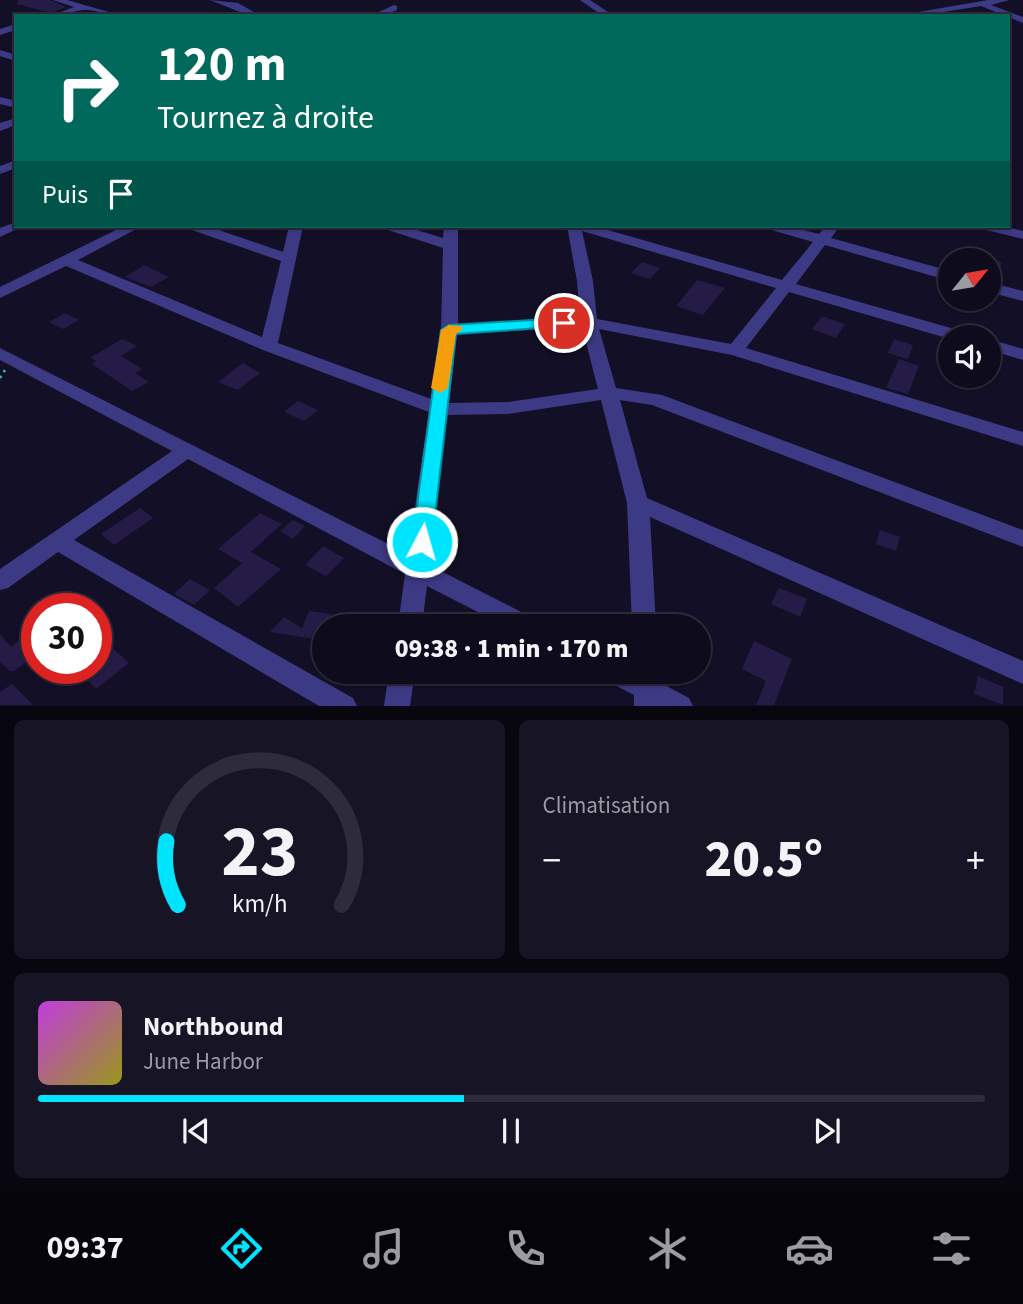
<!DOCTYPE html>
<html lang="fr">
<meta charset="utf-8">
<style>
body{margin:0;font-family:"Source Sans 3",sans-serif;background:#171425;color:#f1f3f6;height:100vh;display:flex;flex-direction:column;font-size:26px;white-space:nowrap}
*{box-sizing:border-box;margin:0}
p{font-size:23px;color:#9b9ba3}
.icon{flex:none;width:38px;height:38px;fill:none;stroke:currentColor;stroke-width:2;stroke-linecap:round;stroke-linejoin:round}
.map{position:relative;height:706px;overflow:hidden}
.panel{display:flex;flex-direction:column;gap:14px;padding:14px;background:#08060f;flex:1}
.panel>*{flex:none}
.banner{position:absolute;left:14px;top:14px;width:996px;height:214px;border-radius:0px;box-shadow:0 2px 5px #0004,0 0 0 2px #2e2b3b;background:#00695c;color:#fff;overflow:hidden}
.needle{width:46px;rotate:60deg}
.controls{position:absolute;left:938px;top:248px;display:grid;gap:14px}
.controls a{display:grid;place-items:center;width:63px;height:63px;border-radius:50%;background:#0e0b1c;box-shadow:0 2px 5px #0004,0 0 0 2px #2e2b3b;font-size:35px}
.speed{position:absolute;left:21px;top:593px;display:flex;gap:14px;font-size:35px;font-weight:700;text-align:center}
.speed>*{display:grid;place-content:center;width:91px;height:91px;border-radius:50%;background:#0e0b1c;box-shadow:0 2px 5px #0004,0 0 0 2px #2e2b3b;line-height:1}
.speed .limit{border:10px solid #d22;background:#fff;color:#111}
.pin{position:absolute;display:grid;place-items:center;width:60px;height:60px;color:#fff;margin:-30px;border:4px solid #fff;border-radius:50%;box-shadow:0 2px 7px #0007}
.me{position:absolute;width:77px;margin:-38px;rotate:6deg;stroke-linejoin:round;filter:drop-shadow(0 0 5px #0008)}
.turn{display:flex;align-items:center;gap:24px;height:147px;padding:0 28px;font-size:32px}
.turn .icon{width:91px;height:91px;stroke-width:2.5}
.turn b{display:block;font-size:49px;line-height:60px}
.then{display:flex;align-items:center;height:66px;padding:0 28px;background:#0003;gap:14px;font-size:26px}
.big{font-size:52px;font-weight:800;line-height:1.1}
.panel .card{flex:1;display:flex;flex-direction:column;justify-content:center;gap:10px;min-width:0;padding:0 24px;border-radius:10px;background:#171425}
.panel .dial{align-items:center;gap:0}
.dial svg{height:182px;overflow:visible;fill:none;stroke:#2e2b3b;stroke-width:7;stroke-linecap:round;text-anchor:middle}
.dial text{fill:#f1f3f6;stroke:none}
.song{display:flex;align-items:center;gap:21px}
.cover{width:84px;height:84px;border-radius:10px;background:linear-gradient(135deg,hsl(290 70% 55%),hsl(60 70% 35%))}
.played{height:7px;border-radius:4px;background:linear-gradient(90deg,#00e5ff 45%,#2e2b3b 45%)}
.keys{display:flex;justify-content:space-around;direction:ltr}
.heat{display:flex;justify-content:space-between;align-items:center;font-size:38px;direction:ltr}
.panel .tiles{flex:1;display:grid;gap:14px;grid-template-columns:1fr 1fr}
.card:last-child{grid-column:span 2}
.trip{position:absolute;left:312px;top:614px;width:399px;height:70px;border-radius:35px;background:#0e0b1c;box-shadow:0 2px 5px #0004,0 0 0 2px #2e2b3b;font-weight:800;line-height:70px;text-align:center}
.tabs{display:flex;height:112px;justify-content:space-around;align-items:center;background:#06040b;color:#9b9ba3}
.tabs .icon{width:49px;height:49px}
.tabs .current{color:#00e5ff}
.tabs b{font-size:32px;color:#f1f3f6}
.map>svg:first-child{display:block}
.building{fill:#241b47}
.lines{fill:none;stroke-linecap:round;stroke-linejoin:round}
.path{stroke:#2fb8b0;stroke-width:2.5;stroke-dasharray:2.5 4.5;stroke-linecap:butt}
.minor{fill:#3d3a85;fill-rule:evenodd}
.route{fill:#00e5ff;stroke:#0095a6;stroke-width:2}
.slow{fill:#f59e0b}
</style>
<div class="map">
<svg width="1023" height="706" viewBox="0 0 1023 706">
<rect width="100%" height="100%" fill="#130f26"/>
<path class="building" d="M18,0H50L66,7L51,13L17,4Z
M989,259L1002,262L996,281L989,280Z
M642,262L660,268L650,279L631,273Z
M144,265L169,277L151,287L125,277Z
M697,280L725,288L703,315L676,306Z
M65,313L79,320L63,329L49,322Z
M822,316L845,324L836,338L812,329Z
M577,330L579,350H552L551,331Z
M122,339L137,346L121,356L142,369L135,373L149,382L132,391L92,364L96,361L90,358Z
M894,339L913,345L908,359L888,353Z
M899,359L919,366L908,394L886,388Z
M243,363L260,373L238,390L218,382Z
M298,401L318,410L304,421L284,412Z
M140,508L153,518L114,545L101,534Z
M260,513L282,524L251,552L281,569L238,607L214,588L242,563L218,549Z
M293,520L305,526L293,539L280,531Z
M880,530L900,537L896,551L876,544Z
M323,546L344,558L326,576L305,565Z
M190,579L210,590L194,605L174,594Z
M779,588L807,599L800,617L771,604Z
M309,611L331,614L324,626L321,640L270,632L284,617L302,628Z
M96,633L129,663L96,689L76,668H96Z
M0,634L11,647L19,640L36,655L14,671H10L0,662Z
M754,641L792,659L774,705H756L766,681L742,669Z
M978,676L1003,687V705L974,694Z
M12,684L33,705H0V692Z"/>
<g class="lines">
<path class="path" d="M0,378L5,370"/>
<path class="minor" d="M53,0H67L123,16C110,16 95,9 84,10C72,11 62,16 50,16L74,7Z
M210,0L238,3L261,16H250Z
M580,0H590L614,16H603Z
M988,0H1009L991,5L1023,17V23L981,6L918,16H895Z
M394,5L397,6V10L383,16H370Z
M16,24V30L0,35V29Z
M0,50L16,55V61L0,56Z
M0,97L16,101V108L0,104Z
M16,118V125L0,131V123Z
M16,160V168L0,174V166Z
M16,222V226H23L0,237V228Z
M124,226H142L78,260L262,337L281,261L189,229L187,226H207L283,252L289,226H303L278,343L431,399L441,330L443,248L385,229L383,226H404L443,238L444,226H458V324L580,317L577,281L567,226H594L782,280L813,242L768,229L766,226H788L819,234L826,226H840L831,238L950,271V281L825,245L796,284L972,334L974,338L950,339L789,292L746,348L1023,432V446L732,355L599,329L616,388L662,395L1023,530V547L652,405L620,400L647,498L1023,661V684L650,517L656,626H632L627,503L601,400L508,414L447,415L429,565L535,619L538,626H505L427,586L422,626H398L405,574L188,459L74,540L353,698L357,706H319L58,552L8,588L0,590V569L172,451L0,360V348L408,554L429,412L263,350L66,266L0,298V287ZM582,231L776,288L731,344L597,319L593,281ZM582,327L598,389L508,402L449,403L457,334Z
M980,226H1003L1023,231V239L982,229Z
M989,282L1023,291V301L989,292Z
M989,339L1023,349V360L989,350Z
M389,672H415L410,706H384Z
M601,672H659V682L689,698L693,706H634V695L605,680Z"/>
</g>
<path class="route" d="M564,318L571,323L569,326L456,334L432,542L429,548L422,550L415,548L412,542L441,330L449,325Z"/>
<path class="slow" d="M449,325L461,326L463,329L456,334L448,388L440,393L431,388L441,330Z"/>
</svg>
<div class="controls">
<a><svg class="needle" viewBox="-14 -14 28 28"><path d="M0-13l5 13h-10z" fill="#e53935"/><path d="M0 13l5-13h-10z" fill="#9b9ba3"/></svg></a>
<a><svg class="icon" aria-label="sound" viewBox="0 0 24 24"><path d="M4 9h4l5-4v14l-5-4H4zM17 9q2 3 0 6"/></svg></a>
</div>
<div class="speed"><div class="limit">30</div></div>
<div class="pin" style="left:564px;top:323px;background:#d93025"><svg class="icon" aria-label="arrive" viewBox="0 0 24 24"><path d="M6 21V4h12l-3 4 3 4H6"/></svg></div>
<svg class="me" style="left:422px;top:542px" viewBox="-20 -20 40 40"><circle r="17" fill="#00e5ff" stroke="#fff" stroke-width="3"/><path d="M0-11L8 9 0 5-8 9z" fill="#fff"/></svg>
<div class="trip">09:38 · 1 min · 170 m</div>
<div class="banner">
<div class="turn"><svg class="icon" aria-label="right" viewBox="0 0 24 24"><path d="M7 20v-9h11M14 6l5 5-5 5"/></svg><div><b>120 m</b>Tournez à droite</div></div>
<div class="then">Puis<svg class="icon" aria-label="arrive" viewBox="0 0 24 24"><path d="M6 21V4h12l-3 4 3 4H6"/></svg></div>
</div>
</div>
<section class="panel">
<div class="tiles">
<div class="card dial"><svg viewBox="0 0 100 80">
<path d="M14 69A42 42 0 1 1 86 69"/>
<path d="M14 69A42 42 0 0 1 9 41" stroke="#00e5ff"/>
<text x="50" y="56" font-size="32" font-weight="700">23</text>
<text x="50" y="72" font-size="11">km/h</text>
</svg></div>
<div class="card"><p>Climatisation</p>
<div class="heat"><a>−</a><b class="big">20.5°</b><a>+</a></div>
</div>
<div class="card">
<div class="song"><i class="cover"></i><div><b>Northbound</b><p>June Harbor</p></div></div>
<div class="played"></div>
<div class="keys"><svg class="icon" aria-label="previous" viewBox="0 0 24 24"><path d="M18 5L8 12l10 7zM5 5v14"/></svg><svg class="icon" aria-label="pause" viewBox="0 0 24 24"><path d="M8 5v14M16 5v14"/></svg><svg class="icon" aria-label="next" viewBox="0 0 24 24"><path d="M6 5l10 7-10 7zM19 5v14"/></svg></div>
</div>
</div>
</section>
<nav class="tabs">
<b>09:37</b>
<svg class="icon current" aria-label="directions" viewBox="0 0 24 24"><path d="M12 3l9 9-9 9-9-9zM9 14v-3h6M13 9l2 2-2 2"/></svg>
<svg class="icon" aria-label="music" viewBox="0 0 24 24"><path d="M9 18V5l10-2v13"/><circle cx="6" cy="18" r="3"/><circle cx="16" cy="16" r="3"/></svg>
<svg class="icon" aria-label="phone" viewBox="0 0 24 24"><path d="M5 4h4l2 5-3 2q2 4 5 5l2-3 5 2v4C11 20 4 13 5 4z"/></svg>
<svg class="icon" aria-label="climate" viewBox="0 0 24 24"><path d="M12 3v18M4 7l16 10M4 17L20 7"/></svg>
<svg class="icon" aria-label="car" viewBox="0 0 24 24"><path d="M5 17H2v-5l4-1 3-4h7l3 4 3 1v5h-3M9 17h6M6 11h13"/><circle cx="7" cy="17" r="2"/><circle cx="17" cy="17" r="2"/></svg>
<svg class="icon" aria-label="filters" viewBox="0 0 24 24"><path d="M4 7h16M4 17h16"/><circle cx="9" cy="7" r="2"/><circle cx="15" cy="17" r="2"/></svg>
</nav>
